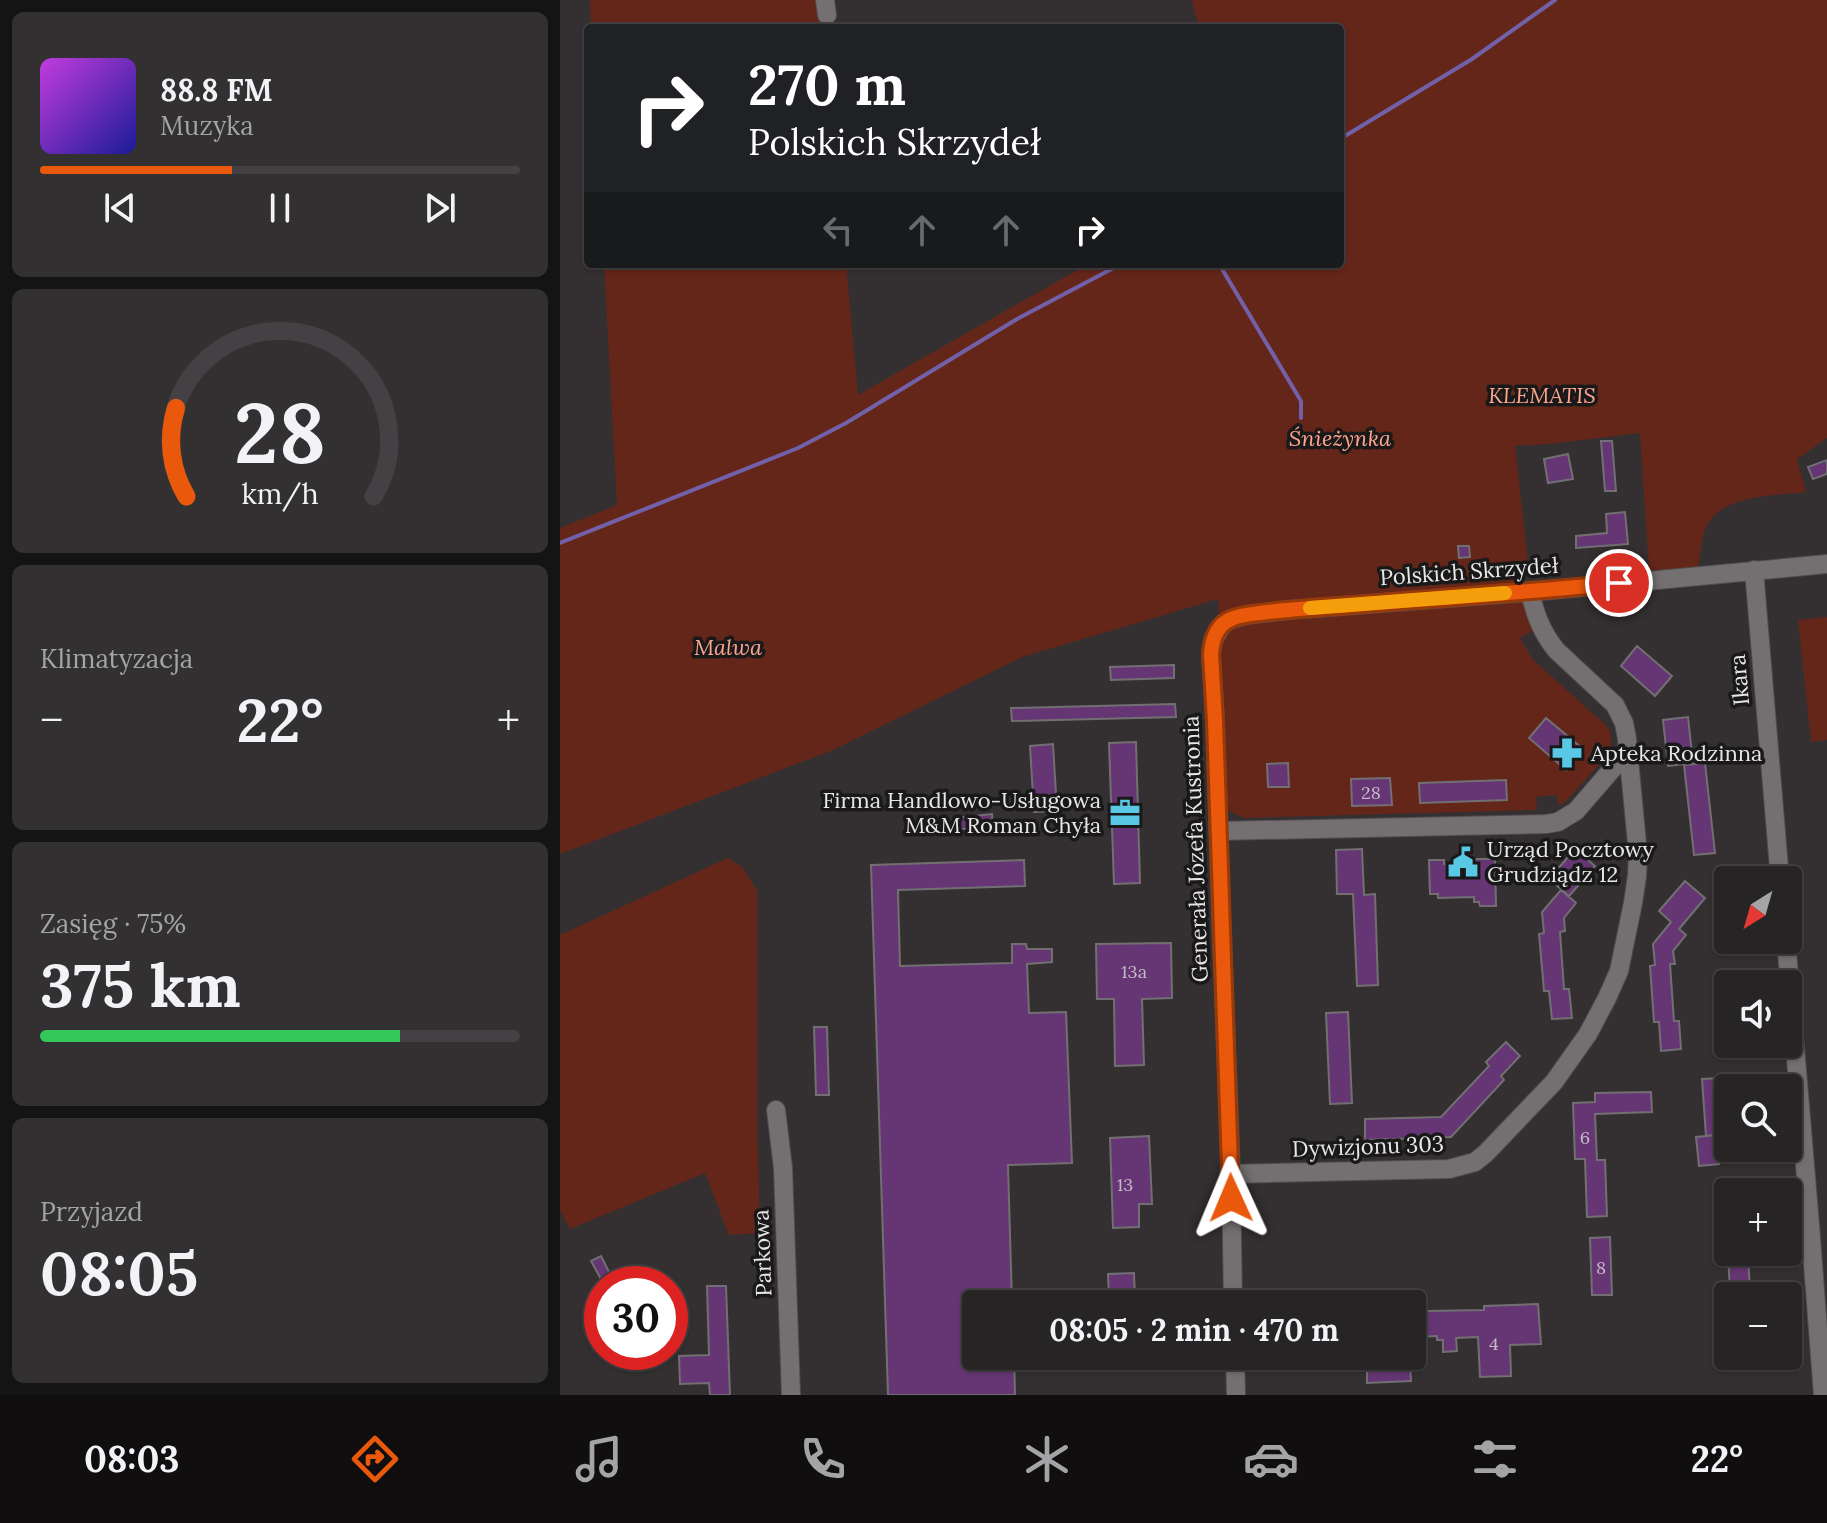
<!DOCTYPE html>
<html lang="pl">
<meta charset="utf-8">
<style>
body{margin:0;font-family:Lora,serif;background:#333032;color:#f1f3f6;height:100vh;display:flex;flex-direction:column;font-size:30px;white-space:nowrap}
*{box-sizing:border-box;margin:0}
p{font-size:26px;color:#a4a4a7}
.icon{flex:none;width:44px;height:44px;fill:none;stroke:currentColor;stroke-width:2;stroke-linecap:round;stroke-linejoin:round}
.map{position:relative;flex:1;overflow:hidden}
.side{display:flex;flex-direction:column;gap:12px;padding:12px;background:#151415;width:560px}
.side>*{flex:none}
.hud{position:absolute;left:24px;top:24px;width:760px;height:244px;border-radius:8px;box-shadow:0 2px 6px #0004,0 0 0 2px #434143;background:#202124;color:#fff;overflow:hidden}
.needle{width:52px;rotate:217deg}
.tools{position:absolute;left:1154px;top:866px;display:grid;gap:16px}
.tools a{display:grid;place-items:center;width:88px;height:88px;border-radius:8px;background:#272426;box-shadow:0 2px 6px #0004,0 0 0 2px #434143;font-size:40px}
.speed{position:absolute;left:24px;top:1266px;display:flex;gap:16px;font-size:40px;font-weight:700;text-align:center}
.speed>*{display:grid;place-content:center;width:104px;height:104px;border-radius:50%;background:#272426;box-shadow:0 2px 6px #0004,0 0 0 2px #434143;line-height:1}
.speed .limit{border:12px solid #d22;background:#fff;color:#111}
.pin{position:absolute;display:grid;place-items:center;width:68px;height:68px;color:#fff;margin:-34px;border:4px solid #fff;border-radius:50%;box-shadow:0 2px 8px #0007}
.me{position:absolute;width:88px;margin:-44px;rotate:359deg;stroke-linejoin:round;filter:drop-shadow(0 0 6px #0008)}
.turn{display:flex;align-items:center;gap:28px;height:168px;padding:0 32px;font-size:36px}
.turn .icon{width:104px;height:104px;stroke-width:2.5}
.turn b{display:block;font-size:56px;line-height:68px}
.lanes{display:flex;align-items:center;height:76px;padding:0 32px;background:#0003;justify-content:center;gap:40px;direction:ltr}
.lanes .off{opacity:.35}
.big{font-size:60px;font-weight:800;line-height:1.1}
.side .widget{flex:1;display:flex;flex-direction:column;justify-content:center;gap:12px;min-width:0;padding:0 28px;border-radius:12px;background:#333032}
.side .dial{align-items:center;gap:0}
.dial svg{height:208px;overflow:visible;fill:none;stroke:#434143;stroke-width:7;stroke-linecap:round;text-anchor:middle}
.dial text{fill:#f1f3f6;stroke:none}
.song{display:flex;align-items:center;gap:24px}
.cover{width:96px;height:96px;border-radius:12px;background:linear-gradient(135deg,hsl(290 70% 55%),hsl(240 70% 35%))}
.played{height:8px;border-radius:4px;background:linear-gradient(90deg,#ea580c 40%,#434143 40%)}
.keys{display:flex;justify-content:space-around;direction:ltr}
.heat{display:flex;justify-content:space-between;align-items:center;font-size:44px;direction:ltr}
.charge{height:12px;border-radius:6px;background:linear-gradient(90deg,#34c759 75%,#434143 0)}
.trip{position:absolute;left:402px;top:1290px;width:464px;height:80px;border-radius:8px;background:#272426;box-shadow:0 2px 6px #0004,0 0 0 2px #434143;font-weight:800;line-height:80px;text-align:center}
.tab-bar{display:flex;height:128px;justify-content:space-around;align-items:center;background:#100e0f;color:#a4a4a7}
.tab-bar .icon{width:56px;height:56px}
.tab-bar .current{color:#ea580c}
.tab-bar b{font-size:36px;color:#f1f3f6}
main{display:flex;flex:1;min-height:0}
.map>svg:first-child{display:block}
.green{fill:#642619}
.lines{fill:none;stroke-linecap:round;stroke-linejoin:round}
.stream{stroke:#7261a9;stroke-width:4}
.building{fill:#653673;stroke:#726f73;stroke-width:2}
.minor-casing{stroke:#514d4f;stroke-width:20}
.minor{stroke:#747072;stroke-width:18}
.route-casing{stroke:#983908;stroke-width:20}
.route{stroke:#ea580c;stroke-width:14}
.slow{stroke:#f59e0b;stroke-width:14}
.labels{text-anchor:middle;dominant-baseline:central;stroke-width:7;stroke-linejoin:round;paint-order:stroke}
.number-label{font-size:18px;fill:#c6b9c9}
.park-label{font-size:22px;font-style:italic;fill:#fea48e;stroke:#1a191a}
.street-label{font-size:22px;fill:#e7e5e6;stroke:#1a191a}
.poi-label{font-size:22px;fill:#e7e5e6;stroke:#1a191a;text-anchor:start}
</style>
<main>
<section class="side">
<div class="widget">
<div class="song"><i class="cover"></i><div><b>88.8 FM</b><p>Muzyka</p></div></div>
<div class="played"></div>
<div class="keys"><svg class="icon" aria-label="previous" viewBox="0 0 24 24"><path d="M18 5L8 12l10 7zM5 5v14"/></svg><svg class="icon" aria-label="pause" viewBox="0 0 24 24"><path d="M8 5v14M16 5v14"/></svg><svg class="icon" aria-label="next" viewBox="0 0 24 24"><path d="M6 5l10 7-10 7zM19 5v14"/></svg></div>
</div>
<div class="widget dial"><svg viewBox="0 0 100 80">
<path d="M14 69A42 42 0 1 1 86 69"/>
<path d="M14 69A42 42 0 0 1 10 35" stroke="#ea580c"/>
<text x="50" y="56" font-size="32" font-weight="700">28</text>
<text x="50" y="72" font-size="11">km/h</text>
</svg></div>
<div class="widget"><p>Klimatyzacja</p>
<div class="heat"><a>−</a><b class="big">22°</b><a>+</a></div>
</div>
<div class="widget"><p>Zasięg · 75%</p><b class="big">375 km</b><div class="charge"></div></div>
<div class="widget"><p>Przyjazd</p><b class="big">08:05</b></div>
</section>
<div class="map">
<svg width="1267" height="1395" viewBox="0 0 1267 1395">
<rect width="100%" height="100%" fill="#343032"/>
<path class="green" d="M30,0H260L264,28H31Z
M632,0H1267V438L1237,459L1246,492C1214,496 1158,494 1145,530C1141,542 1140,555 1138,568L1089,570L1080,433L989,444L955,446L968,562L955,564L964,608L974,630L960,638L973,660L1047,726C1054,738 1052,746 1046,757L1005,802L999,806L997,795L976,797L977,810L685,818L667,810L658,599L462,657L273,750L0,854V528L57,505L44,264H286L298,395L528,264H780V28H639Z
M1267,617V740L1251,742L1238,620Z
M168,858L183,868L197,891V1111L200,1233L169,1235L145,1173L10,1229L0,1210V935Z"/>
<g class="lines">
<path class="stream" d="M780,139L912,59L995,0
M659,264L741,401V418
M0,543L238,448L286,423L457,319L561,264"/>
</g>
<path class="building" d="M1041,441H1052L1056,491H1045Z
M1008,454L1013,479L988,483L984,459Z
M1267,460V474L1253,479L1248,467Z
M1065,512L1068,544L1016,548V536L1047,533L1046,514Z
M898,546H909L910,557L899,558Z
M1077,646L1112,676L1095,696L1061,666Z
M614,665V678L551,680L550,667Z
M615,704L616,717L452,721L451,708Z
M1128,717L1133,763L1108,766L1103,720Z
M986,718L1023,749L1006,770L969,738Z
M576,742L580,883L554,884L549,743Z
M493,744L497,811L474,812L470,746Z
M728,763L729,787H708L707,764Z
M1145,763L1155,853L1134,855L1124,765Z
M830,778L832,805L792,806L791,779Z
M946,780L947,800L860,803L859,783Z
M432,814L433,826L395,830V818Z
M802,849L804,895L815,894L818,985L797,986L793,894H777L776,850Z
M1015,849L1035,866L1009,896L989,879Z
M913,859H935L936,906H920L919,902H914V897L878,898V894H870L869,860H884V864L913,863Z
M464,860L465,886L338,890L340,966L452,963V944H466L467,949H492V962L467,964L469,1013L506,1012L512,1163L448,1165L452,1304H416V1356H454L455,1395H328L311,865Z
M1125,881L1145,898L1119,929L1126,935L1113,951L1115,964H1110L1114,1021H1119L1121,1049L1101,1051L1099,1022H1094L1090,966L1095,965L1093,944L1111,922L1099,911Z
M1001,890L1016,903L1004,918L1005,931L1000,932L1004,989H1009L1012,1018L992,1019L989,991H984L979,934L984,933L982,912Z
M611,943L612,998L582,999L584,1065L555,1066L554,999H537L536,944Z
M788,1012L792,1103L770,1104L766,1013Z
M254,1027H267L269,1095H256Z
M946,1042L960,1056L941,1076L944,1080L891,1137L805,1140V1119L881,1117L929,1066L926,1062Z
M1161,1078L1166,1133L1146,1136L1142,1079Z
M1091,1092L1092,1112L1035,1114L1037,1160H1045L1047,1216L1027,1217L1025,1159H1015L1013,1103L1035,1102V1093Z
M1157,1135L1159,1164L1139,1166L1136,1137Z
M589,1136L592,1204H579V1227L553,1228L550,1138Z
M1194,1179V1192H1174L1173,1180Z
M1050,1237L1052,1295H1032L1030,1238Z
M1168,1252H1188L1190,1293L1170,1294Z
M41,1256L51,1276L42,1281L31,1261Z
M574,1273L575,1299L549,1300L548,1274Z
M147,1286H166L170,1395H150L149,1383L120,1384L119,1356L149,1355Z
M978,1304L981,1344L950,1345L951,1376L920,1377L918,1337L896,1338L897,1351L883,1352V1340H877V1336L852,1337V1318L860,1317L867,1311L924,1310V1306Z
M807,1356H838V1362L850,1361L851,1381L807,1383Z"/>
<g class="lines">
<g class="minor-casing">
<path id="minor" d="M265,0L267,15
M1194,570L1220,880
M658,831L986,824L998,822L1016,811L1054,767L1069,753
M1226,940L1250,1225L1263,1395
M216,1110L223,1168L231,1395
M671,1174L889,1169L915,1162L926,1153L994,1082L1028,1034L1047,998L1059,971L1073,903L1077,876L1078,854L1067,739L1064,723L1055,705L996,650C981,631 975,614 970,592
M673,1304L671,1174L661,915L655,721L651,654L653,640L663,624L671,619L687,615L729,610L970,592L1267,564
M675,1356L676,1395"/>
</g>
<use href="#minor" class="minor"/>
</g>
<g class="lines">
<g class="route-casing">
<path id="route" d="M671,1198L655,721L651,654C652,640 657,625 671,619C682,614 695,614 707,612C735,609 763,607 792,605C881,598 970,592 1059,583"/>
</g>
<use href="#route" class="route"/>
<path class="slow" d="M750,608L945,593"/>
</g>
<defs>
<g id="pharmacy-bare" transform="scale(2.4)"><path d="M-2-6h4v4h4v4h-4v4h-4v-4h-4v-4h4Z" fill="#59c8e5" stroke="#1a191a" stroke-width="2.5" paint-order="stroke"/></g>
<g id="office-bare" transform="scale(2.4)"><path d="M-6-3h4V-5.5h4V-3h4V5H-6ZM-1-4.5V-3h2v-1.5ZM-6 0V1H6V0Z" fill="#59c8e5" stroke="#1a191a" stroke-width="2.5" paint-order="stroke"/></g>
<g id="civic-bare" transform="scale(2.4)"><path d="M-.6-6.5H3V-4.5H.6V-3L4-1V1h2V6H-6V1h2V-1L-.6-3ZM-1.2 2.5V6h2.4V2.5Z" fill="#59c8e5" stroke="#1a191a" stroke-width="2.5" paint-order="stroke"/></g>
</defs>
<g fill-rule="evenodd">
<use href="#pharmacy-bare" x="1007" y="753"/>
<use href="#office-bare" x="565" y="813"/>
<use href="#civic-bare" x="903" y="862"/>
</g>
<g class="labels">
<g class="number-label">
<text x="811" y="792">28</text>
<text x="574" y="971">13a</text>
<text x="1025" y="1137">6</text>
<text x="565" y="1184">13</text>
<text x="1041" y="1267">8</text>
<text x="934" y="1343">4</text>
</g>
<g class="park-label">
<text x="982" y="395">KLEMATIS</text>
<text x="780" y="438">Śnieżynka</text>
<text x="168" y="647">Malwa</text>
</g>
<g class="street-label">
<text transform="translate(909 571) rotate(-4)">Polskich Skrzydeł</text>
<text transform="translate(1179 680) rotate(-95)">Ikara</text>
<text transform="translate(635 849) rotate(-92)">Generała Józefa Kustronia</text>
<text transform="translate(808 1146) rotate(-2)">Dywizjonu 303</text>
<text transform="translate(202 1253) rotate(-92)">Parkowa</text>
</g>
<g class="poi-label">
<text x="1031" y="753">Apteka Rodzinna</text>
<text x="541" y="800" text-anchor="end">Firma Handlowo-Usługowa<tspan x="541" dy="25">M&amp;M Roman Chyła</tspan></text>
<text x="927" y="849">Urząd Pocztowy<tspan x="927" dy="25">Grudziądz 12</tspan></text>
</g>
</g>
</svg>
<div class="tools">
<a><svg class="needle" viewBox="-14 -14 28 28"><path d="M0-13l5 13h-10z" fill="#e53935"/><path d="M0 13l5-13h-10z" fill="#a4a4a7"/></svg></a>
<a><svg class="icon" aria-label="sound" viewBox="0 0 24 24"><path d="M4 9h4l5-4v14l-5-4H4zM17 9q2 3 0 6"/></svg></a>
<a><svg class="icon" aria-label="search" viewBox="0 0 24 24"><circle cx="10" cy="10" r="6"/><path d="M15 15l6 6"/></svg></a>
<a>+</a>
<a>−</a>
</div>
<div class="speed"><div class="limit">30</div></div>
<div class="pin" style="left:1059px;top:583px;background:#d93025"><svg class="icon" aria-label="arrive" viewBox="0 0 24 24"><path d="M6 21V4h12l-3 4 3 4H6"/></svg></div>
<svg class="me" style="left:671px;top:1198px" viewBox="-20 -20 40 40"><path d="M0-17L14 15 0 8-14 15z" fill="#ea580c" stroke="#fff" stroke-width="4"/></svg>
<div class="trip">08:05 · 2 min · 470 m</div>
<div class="hud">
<div class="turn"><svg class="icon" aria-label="right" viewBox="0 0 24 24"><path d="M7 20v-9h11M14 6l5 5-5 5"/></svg><div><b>270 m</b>Polskich Skrzydeł</div></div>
<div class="lanes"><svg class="icon off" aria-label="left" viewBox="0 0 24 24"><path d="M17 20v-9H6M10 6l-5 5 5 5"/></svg><svg class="icon off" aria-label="ahead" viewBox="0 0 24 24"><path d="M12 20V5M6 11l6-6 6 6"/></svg><svg class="icon off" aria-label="ahead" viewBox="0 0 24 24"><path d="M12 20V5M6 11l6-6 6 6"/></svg><svg class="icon" aria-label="right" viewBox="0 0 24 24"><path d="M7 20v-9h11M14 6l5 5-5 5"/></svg></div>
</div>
</div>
</main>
<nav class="tab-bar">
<b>08:03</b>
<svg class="icon current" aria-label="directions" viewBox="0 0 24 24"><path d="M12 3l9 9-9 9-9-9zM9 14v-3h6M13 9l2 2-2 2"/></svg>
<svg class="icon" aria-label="music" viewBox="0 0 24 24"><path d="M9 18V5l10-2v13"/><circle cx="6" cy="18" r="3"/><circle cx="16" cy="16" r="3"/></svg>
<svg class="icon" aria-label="phone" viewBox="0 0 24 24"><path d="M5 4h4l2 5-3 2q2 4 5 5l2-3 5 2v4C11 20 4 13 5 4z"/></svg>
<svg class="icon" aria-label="climate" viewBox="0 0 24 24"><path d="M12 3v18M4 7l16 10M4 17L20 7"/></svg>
<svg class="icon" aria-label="car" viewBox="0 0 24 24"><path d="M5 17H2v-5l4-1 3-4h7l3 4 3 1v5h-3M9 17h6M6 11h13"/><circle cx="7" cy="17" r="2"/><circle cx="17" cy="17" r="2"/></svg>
<svg class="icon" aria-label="filters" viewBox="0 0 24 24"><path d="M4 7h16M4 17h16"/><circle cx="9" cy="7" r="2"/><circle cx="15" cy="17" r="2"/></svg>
<b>22°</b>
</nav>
